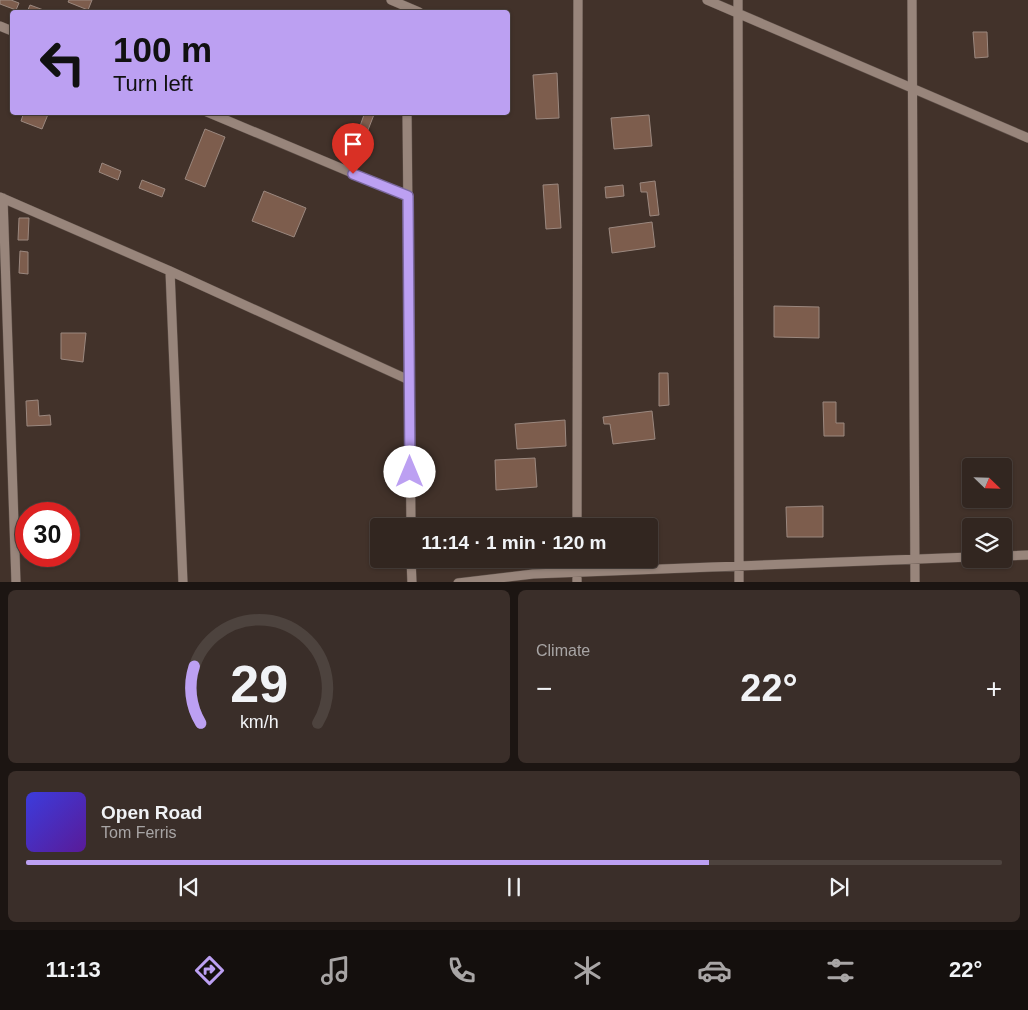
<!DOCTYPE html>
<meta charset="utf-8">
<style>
body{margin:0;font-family:Helvetica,sans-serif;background:#3a2e29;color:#f1f3f6;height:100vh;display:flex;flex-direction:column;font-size:19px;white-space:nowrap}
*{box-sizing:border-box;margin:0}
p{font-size:16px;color:#a8a5a5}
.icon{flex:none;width:28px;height:28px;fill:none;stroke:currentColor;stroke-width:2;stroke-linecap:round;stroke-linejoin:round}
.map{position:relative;height:582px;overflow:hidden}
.details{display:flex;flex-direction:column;gap:8px;padding:8px;background:#1c1512;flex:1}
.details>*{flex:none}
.top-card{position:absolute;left:10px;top:10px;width:500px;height:105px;border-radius:5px;box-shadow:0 1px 4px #0004,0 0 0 1px #4d433e;background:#bca0f2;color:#111;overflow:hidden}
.needle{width:32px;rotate:113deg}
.fabs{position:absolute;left:962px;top:458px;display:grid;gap:10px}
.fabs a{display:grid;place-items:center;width:50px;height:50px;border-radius:5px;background:#322620;box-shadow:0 1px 4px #0004,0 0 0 1px #4d433e;font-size:25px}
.speed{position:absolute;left:15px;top:502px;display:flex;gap:10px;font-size:25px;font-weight:700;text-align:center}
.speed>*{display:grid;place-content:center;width:65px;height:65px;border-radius:50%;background:#322620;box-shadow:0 1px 4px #0004,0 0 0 1px #4d433e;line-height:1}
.speed .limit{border:8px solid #d22;background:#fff;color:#111}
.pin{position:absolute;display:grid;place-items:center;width:42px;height:42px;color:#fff;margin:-51px -21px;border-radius:50% 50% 50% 0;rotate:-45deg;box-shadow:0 0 5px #0007}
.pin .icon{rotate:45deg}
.me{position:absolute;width:55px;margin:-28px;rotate:0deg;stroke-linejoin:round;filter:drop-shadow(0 0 4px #0008)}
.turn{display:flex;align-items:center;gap:18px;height:105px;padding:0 20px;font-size:22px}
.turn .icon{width:65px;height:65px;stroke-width:2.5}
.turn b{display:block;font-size:35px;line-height:42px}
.big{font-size:38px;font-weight:700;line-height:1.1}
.details .tile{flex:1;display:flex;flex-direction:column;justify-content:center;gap:8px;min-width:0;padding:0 18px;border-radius:8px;background:#3a2e29}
.details .dial{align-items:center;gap:0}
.dial svg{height:130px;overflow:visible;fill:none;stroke:#4d433e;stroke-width:7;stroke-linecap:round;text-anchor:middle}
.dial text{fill:#f1f3f6;stroke:none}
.song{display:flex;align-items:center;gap:15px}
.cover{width:60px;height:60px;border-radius:8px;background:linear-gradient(135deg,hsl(240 70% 55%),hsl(270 70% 35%))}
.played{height:5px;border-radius:2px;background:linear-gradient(90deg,#bca0f2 70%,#4d433e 70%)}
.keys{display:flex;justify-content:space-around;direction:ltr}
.heat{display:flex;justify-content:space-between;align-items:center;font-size:28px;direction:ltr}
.details .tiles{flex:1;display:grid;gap:8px;grid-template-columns:1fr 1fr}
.tile:last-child{grid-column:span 2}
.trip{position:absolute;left:370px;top:518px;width:288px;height:50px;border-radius:5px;background:#322620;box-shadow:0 1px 4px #0004,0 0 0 1px #4d433e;font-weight:700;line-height:50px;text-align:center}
.tabs{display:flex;height:80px;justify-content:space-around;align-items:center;background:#140f0d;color:#a8a5a5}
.tabs .icon{width:35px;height:35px}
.tabs .selected{color:#bca0f2}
.tabs b{font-size:22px;color:#f1f3f6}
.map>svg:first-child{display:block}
.building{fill:#7d5d4d;stroke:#9b887f}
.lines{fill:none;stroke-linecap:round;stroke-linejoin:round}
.minor-casing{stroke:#5d4f48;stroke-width:10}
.minor{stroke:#98857b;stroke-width:9}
.route-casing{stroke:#7a689d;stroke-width:12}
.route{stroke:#bca0f2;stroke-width:9}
</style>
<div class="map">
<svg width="1028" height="583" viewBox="0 0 1028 583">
<rect width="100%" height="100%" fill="#42322a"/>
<path class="building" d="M0,0H11L19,3L16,10L0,4Z
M69,0H92L88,10L68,2Z
M30,5L49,12H27Z
M973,32H987L988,57L975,58Z
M557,73L559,118L536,119L533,75Z
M24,112H49L42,129L21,121Z
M365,112H375L368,130L360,126Z
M649,115L652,146L614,149L611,118Z
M205,129L225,137L205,187L185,179Z
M102,163L121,171L118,180L99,172Z
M142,180L165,189L162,197L139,188Z
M655,181L659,215L650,216L647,192H641L640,183Z
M558,184L561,228L546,229L543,185Z
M623,185L624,196L606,198L605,187Z
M264,191L306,208L294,237L252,221Z
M19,218H29L28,240H18Z
M652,222L655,247L612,253L609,228Z
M20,251L28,252V274L19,273Z
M774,306L819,307V338L774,337Z
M61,333H86L83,362L61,359Z
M659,373H668L669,405L659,406Z
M38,400L39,416L50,415L51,425L27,426L26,401Z
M823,402H836V423H844V436H824Z
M652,411L655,439L613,444L610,424H604L603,417Z
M565,420L566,446L517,449L515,424Z
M535,458L537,487L496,490L495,460Z
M823,506V537H787L786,507Z"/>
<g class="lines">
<g class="minor-casing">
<path id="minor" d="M391,0L419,12
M707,0L1028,138
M738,0L739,583
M912,0L915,583
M0,26L12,31
M207,112L407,196
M407,112L411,526
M0,197L170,271L409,380
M3,198L16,583
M170,271L183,583
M577,526L578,0
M1004,556L1028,555
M411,559L412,583
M458,583L533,574L971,557
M577,583V559"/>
</g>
<use href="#minor" class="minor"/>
</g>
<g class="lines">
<g class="route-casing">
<path id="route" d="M353,174L408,196L410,472"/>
</g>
<use href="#route" class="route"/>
</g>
</svg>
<div class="fabs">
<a><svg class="needle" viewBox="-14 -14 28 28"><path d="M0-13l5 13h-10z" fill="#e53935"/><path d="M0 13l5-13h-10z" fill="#a8a5a5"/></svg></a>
<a><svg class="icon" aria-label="layers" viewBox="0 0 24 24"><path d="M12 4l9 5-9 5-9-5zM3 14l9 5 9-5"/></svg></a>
</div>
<div class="speed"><div class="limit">30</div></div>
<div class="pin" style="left:353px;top:174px;background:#d93025"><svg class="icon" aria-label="arrive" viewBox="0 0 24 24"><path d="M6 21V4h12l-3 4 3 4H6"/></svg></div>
<svg class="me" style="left:410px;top:472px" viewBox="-20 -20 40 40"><circle r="19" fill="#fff"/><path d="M0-13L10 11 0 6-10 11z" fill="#bca0f2"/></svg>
<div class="trip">11:14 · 1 min · 120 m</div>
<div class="top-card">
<div class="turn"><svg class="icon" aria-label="left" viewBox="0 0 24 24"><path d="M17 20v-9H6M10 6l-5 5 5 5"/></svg><div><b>100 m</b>Turn left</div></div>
</div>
</div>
<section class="details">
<div class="tiles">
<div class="tile dial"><svg viewBox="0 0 100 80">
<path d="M14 69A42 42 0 1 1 86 69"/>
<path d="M14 69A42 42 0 0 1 10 34" stroke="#bca0f2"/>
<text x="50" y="56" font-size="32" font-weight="700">29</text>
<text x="50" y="72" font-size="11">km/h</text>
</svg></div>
<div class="tile"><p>Climate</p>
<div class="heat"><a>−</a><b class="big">22°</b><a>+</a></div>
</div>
<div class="tile">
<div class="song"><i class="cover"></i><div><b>Open Road</b><p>Tom Ferris</p></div></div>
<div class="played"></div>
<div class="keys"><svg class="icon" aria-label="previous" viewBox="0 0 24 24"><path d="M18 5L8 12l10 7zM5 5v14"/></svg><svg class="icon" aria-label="pause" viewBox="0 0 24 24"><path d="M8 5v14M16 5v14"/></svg><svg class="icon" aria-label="next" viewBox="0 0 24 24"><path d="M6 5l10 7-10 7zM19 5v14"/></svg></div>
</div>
</div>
</section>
<nav class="tabs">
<b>11:13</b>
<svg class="icon selected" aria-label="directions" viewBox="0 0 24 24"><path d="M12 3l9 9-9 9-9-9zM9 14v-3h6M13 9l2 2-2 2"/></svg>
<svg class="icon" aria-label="music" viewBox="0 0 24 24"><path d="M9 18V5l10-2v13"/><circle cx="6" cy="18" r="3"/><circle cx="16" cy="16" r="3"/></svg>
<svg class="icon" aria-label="phone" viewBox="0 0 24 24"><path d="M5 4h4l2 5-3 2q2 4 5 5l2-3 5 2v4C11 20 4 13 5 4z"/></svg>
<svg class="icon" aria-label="climate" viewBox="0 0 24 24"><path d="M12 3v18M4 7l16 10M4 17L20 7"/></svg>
<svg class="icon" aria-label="car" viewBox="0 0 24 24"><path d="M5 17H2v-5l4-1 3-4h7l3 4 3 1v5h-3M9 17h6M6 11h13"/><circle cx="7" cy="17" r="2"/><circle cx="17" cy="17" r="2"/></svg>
<svg class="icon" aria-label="filters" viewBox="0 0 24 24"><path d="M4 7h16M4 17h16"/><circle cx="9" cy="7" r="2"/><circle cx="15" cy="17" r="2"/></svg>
<b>22°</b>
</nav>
